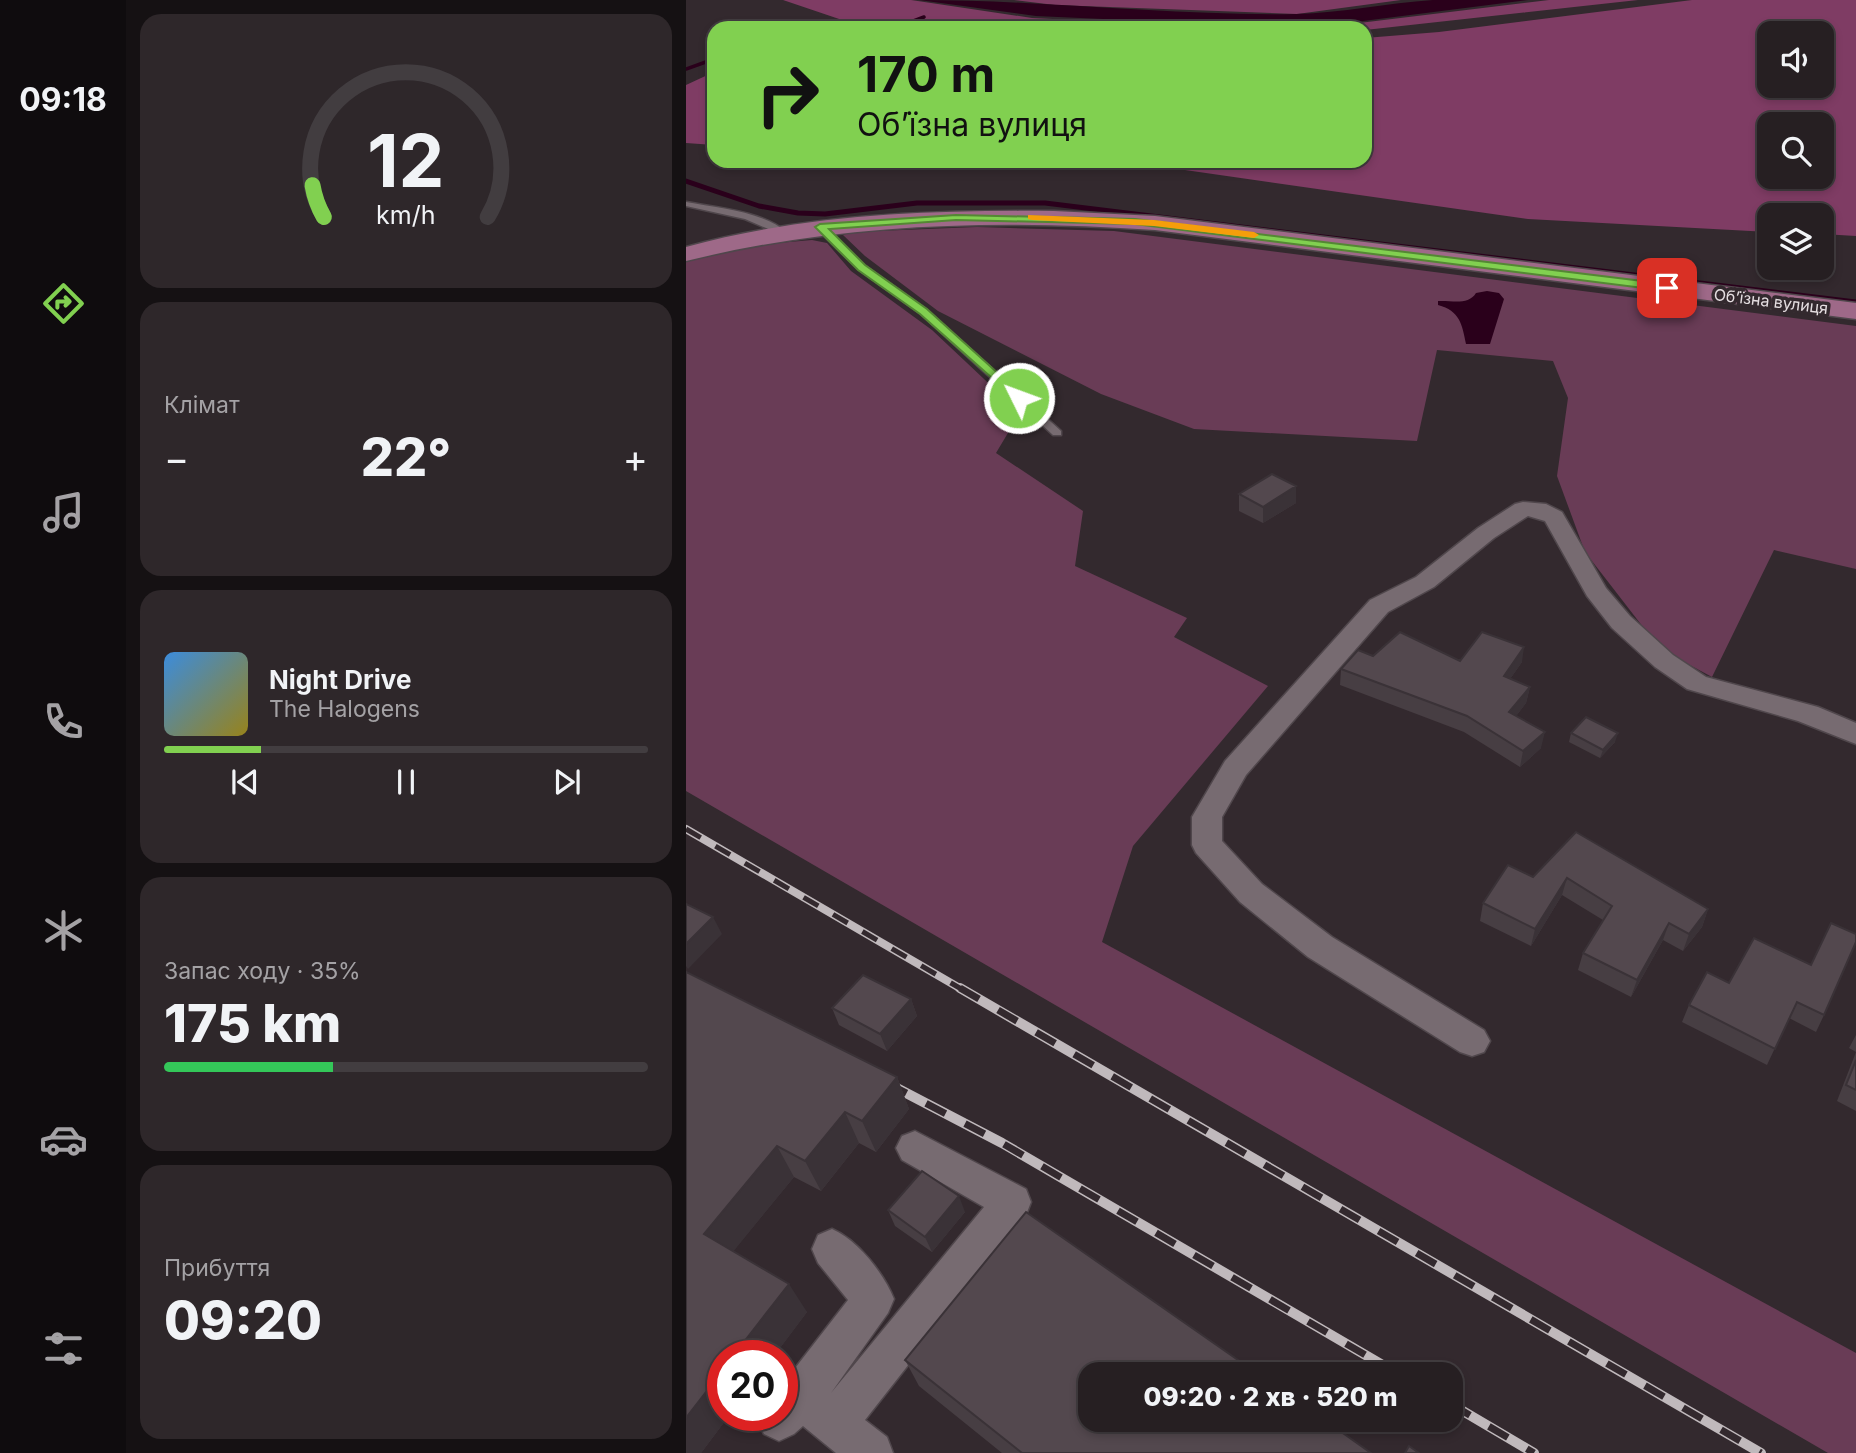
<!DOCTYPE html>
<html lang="uk">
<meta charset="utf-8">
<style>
body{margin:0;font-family:Inter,sans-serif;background:#2e272a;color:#f1f3f6;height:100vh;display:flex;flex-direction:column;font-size:26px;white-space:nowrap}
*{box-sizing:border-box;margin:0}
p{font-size:23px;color:#a4a2a5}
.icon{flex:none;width:38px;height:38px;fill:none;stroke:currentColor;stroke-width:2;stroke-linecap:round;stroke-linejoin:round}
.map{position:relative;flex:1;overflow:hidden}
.details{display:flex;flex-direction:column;gap:14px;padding:14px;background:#151113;width:560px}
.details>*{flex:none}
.top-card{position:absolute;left:21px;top:21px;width:665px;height:147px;border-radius:21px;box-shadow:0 4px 10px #0003,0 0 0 2px #423d40;background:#81d050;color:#111;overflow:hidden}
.controls{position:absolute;left:1071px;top:21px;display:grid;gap:14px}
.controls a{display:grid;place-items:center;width:77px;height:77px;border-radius:14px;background:#261f22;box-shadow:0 4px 10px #0003,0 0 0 2px #423d40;font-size:35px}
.speed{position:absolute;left:21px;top:1340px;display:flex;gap:14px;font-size:35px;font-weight:700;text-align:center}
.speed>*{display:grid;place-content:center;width:91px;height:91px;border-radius:50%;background:#261f22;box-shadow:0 4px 10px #0003,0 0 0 2px #423d40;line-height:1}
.speed .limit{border:10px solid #d22;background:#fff;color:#111}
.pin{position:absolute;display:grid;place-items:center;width:60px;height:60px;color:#fff;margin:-30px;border-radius:14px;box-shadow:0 4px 10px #0006}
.me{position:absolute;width:77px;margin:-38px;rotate:312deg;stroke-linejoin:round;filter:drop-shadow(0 0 5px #0008)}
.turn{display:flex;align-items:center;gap:24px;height:147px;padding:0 35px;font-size:32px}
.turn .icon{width:91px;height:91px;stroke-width:2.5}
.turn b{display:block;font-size:49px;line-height:60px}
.big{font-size:52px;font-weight:800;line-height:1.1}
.details .card{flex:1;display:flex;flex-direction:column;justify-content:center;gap:10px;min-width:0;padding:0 24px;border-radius:21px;background:#2e272a}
.details .dial{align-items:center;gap:0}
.dial svg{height:182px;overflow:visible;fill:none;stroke:#423d40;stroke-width:7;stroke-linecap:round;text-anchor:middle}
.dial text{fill:#f1f3f6;stroke:none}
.song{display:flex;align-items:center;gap:21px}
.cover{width:84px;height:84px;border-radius:10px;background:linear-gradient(135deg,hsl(210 70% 55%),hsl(50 70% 35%))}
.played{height:7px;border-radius:4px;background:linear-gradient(90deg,#81d050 20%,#423d40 20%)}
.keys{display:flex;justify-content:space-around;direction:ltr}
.heat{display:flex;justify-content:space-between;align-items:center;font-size:38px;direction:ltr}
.charge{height:10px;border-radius:5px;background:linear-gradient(90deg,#34c759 35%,#423d40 0)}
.trip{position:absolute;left:392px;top:1362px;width:385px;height:70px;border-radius:21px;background:#261f22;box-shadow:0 4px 10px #0003,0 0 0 2px #423d40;font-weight:800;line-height:70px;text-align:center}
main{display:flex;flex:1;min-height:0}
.tab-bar{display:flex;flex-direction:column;width:126px;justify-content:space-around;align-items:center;background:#0f0c0e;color:#a4a2a5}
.tab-bar .icon{width:49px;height:49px}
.tab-bar .selected{color:#81d050}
.tab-bar b{font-size:32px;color:#f1f3f6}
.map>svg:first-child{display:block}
.green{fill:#693c56}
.forest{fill:#7f3c64;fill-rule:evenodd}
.water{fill:#2a001b}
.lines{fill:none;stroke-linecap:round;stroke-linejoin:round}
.stream-far1{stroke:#2a001b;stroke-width:3.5}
.stream{stroke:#2a001b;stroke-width:5}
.lane-casing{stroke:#50474c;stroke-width:3}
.street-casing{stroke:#50474c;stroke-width:3}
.primary-casing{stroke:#50474c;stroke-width:3}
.lane{fill:#776b71;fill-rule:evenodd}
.street{fill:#776b71;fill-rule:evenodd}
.primary{fill:#9e6988;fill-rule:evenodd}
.rail-far1-casing{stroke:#c0b9bc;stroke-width:8}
.rail-casing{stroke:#c0b9bc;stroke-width:10}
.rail-far1{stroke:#33292e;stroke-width:5;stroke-dasharray:17;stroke-linecap:butt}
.rail{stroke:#33292e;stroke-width:7;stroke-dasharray:22;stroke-linecap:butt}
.wall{fill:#473e43}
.shaded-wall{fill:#3a3237}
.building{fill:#53484e;stroke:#3a3237;stroke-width:2}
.route{fill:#81d050;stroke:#548734;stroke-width:2}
.slow{fill:#f59e0b}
.labels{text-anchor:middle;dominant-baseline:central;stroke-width:7;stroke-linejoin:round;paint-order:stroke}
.far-street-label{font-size:16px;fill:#e5dee1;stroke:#33292e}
</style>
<main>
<nav class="tab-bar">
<b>09:18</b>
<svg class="icon selected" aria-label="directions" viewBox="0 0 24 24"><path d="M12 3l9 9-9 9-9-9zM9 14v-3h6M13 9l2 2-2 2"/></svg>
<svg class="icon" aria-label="music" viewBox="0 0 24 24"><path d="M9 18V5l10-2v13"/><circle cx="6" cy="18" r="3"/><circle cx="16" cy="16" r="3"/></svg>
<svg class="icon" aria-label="phone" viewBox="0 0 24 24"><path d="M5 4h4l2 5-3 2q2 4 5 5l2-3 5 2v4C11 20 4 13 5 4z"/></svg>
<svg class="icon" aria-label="climate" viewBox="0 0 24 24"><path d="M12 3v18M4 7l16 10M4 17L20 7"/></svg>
<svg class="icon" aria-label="car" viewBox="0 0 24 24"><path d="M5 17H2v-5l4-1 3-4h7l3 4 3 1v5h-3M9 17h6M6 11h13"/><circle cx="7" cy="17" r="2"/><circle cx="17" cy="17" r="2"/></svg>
<svg class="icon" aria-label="filters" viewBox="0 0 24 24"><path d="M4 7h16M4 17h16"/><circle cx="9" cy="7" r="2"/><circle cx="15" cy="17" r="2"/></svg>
</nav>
<section class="details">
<div class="card dial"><svg viewBox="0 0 100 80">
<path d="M14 69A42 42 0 1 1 86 69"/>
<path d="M14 69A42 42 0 0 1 9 55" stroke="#81d050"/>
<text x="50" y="56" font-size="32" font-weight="700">12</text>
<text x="50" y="72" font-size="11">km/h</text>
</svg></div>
<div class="card"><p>Клімат</p>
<div class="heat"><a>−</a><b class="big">22°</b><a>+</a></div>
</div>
<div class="card">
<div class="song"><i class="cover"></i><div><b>Night Drive</b><p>The Halogens</p></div></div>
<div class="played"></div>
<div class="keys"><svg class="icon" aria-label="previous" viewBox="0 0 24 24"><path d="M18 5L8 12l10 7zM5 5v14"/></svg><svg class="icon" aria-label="pause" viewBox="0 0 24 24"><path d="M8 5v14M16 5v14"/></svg><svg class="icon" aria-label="next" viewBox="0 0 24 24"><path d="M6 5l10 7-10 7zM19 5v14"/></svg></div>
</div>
<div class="card"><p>Запас ходу · 35%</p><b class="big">175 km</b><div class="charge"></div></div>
<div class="card"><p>Прибуття</p><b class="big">09:20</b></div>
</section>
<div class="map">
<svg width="1170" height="1453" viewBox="0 0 1170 1453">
<rect width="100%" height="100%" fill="#33292e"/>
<path class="green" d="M291,227L428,231L1170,326V569L1088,550L1026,677L974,649L899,552L871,476L882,398L867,361L751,350L731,441L508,429L415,394L252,311L179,256L157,235L166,232Z
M126,240L141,243L165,271L246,330L334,413L310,453L397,511L389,566L501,618L488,637L582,686L447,846L416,942L1170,1353V1453H1142L0,791V261L80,244Z"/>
<path class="forest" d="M97,0H225L346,18L554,28H170L162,22Z
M328,0H715L611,14L369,5Z
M863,0H952L679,30V28H632Z
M1006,0H1170V236L1136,234V215H1083V232L842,219L492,169L389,161H679V38L753,32ZM1136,33V86H1083V33ZM1136,124V177H1083V124Z
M28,72V145L0,143V85Z"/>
<path class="water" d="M233,0C359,0 484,16 610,14C656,13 701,3 747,0C778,0 811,0 842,0L622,28L350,16Z
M801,291L813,293L818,299L804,344H780C776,324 774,311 752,305V301C765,300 782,306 790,293Z"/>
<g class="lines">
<path class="stream-far1" d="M209,28L238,17
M0,69L28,59"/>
<path class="stream" d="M0,181L73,206L112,213L139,214L231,203H359L1170,302"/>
<g class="lane-casing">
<path id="lane" d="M0,202C32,208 75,211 101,232L94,234L59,219L0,206Z
M131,225H137L178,265L241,310L375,431V435H367L235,314L172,269L131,229Z"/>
</g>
<g class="street-casing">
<path id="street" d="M837,502L860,504L876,512L920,588L944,616L987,655L1020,677L1132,707L1170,723V744L1112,721L1001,689L969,667L926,628L901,596L859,521L842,516L808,538L748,587L702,612L560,775L536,817V841L576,884L646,937L798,1030L804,1041L798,1052L786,1056L774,1052L622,957L554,902L510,853L506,845V817L539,761L684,600L730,577L792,528L829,504Z
M229,1131L340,1189L345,1202L340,1215L179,1420L201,1437L207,1453H150L117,1426L108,1434L93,1441L78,1434L71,1419L73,1416H96V1385L162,1300L132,1263L126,1249L132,1235L146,1229C172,1240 198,1274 208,1299L202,1313L145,1393L298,1207L216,1160L210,1148L216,1136Z"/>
</g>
<g class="primary-casing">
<path id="primary" d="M368,211L469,216L1170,303V319L469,230C312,219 154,223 0,261V247C119,214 245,210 368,211Z"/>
</g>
<use href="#lane" class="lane"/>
<use href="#street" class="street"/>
<use href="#primary" class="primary"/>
<g class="rail-far1-casing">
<path id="rail-far1" d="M0,829L277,990"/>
</g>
<g class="rail-casing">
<path id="rail" d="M274,988L1075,1453
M201,1083L316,1143L712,1374
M765,1404L848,1453"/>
</g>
<use href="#rail-far1" class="rail-far1"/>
<use href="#rail" class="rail"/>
</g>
<path class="wall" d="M553,494L610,503L577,523L553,511Z
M687,656L836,662L824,679L844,687L840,703L830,716L855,748L834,767L778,732L654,685L655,669Z
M885,733L929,742L914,758L883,742Z
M890,832L1022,909L1016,927L997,951L977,940L945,997L892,970L897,953L917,920L876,895L845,946L794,921L797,903L847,877Z
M1068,938L1138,1015L1130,1032L1103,1018L1081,1065L996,1022L1003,1005L1043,983Z
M0,972L211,1077L223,1109L190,1152L173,1143L135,1191L108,1177L47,1251L121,1312L15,1453Z
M225,999L231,1016L201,1051L153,1025L146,1008Z
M1170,1035V1111L1151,1101L1170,1052L1163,1048Z
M202,1210L279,1212L246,1252L209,1226Z
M219,1360L685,1453H316L233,1386Z"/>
<path class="shaded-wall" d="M610,486V503L577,523V507Z
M838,647L836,662L815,692L818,676Z
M844,687L840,703L821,728L823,712Z
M859,732L855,748L834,767L837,751Z
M932,733L929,742L914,758L917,750Z
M881,878L876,895L845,946L849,929Z
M1022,909L1016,927L997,951L1003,934Z
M27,917L36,934L2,969L0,966V944Z
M983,923L977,940L945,997L951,980Z
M225,999L231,1016L201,1051L194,1034Z
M211,1077L223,1109L190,1152L176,1121Z
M159,1112L173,1143L135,1191L119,1161Z
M91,1146L108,1177L38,1263L18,1234Z
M273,1196L279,1212L246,1252L239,1237Z
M103,1284L121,1312L88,1356H47Z
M37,1370V1416H43L15,1453H0V1418Z"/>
<path class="building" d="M586,474L610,486L577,507L553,494Z
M714,632L774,661L796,632L838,647L818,676L844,687L823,712L859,732L837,751L781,716L655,669L672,650L687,656Z
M900,717L932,733L917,750L885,733Z
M890,832L1022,909L1003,934L983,923L951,980L897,953L926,906L881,878L849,929L797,903L822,865L847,877Z
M0,904L27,917L0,944Z
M1145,923L1170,934V942L1138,1015L1111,1002L1089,1049L1003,1005L1021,972L1043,983L1068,938L1125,965Z
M0,972L211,1077L176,1121L159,1112L119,1161L91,1146L18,1234L103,1284L47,1356H37V1370L0,1418Z
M177,975L225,999L194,1034L146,1008Z
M1170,1060V1090L1160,1085Z
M236,1171L273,1196L239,1237L202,1210Z
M340,1212L572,1374H404V1419H637L685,1453H336L219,1360Z
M723,1446L733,1453H719Z"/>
<path class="route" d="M270,215L449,219L981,284L986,288L981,291L449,224L270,220L143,229L179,265L241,309L337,396L339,398L333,402L234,314L172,270L129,227L134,224Z"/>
<path class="slow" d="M342,215L468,220L568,232L573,235L568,238L468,226L346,220L342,219Z"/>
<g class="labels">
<g class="far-street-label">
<text transform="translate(1085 301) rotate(7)">Обʼїзна вулиця</text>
</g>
</g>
</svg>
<div class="controls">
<a><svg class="icon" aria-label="sound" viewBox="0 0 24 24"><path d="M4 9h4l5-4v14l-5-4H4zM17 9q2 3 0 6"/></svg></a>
<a><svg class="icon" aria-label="search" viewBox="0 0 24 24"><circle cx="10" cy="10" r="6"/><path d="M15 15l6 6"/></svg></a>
<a><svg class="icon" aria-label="layers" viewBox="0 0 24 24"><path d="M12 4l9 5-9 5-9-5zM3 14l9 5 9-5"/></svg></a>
</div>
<div class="speed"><div class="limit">20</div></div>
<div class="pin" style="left:981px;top:288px;background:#d93025"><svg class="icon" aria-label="arrive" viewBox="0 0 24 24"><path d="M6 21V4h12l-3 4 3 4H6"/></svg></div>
<svg class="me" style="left:333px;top:398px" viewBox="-20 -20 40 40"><circle r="17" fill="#81d050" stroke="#fff" stroke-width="3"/><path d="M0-11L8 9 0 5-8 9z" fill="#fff"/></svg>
<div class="trip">09:20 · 2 хв · 520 m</div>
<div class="top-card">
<div class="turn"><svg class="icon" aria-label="right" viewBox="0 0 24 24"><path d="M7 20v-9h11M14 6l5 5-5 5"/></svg><div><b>170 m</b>Обʼїзна вулиця</div></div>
</div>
</div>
</main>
